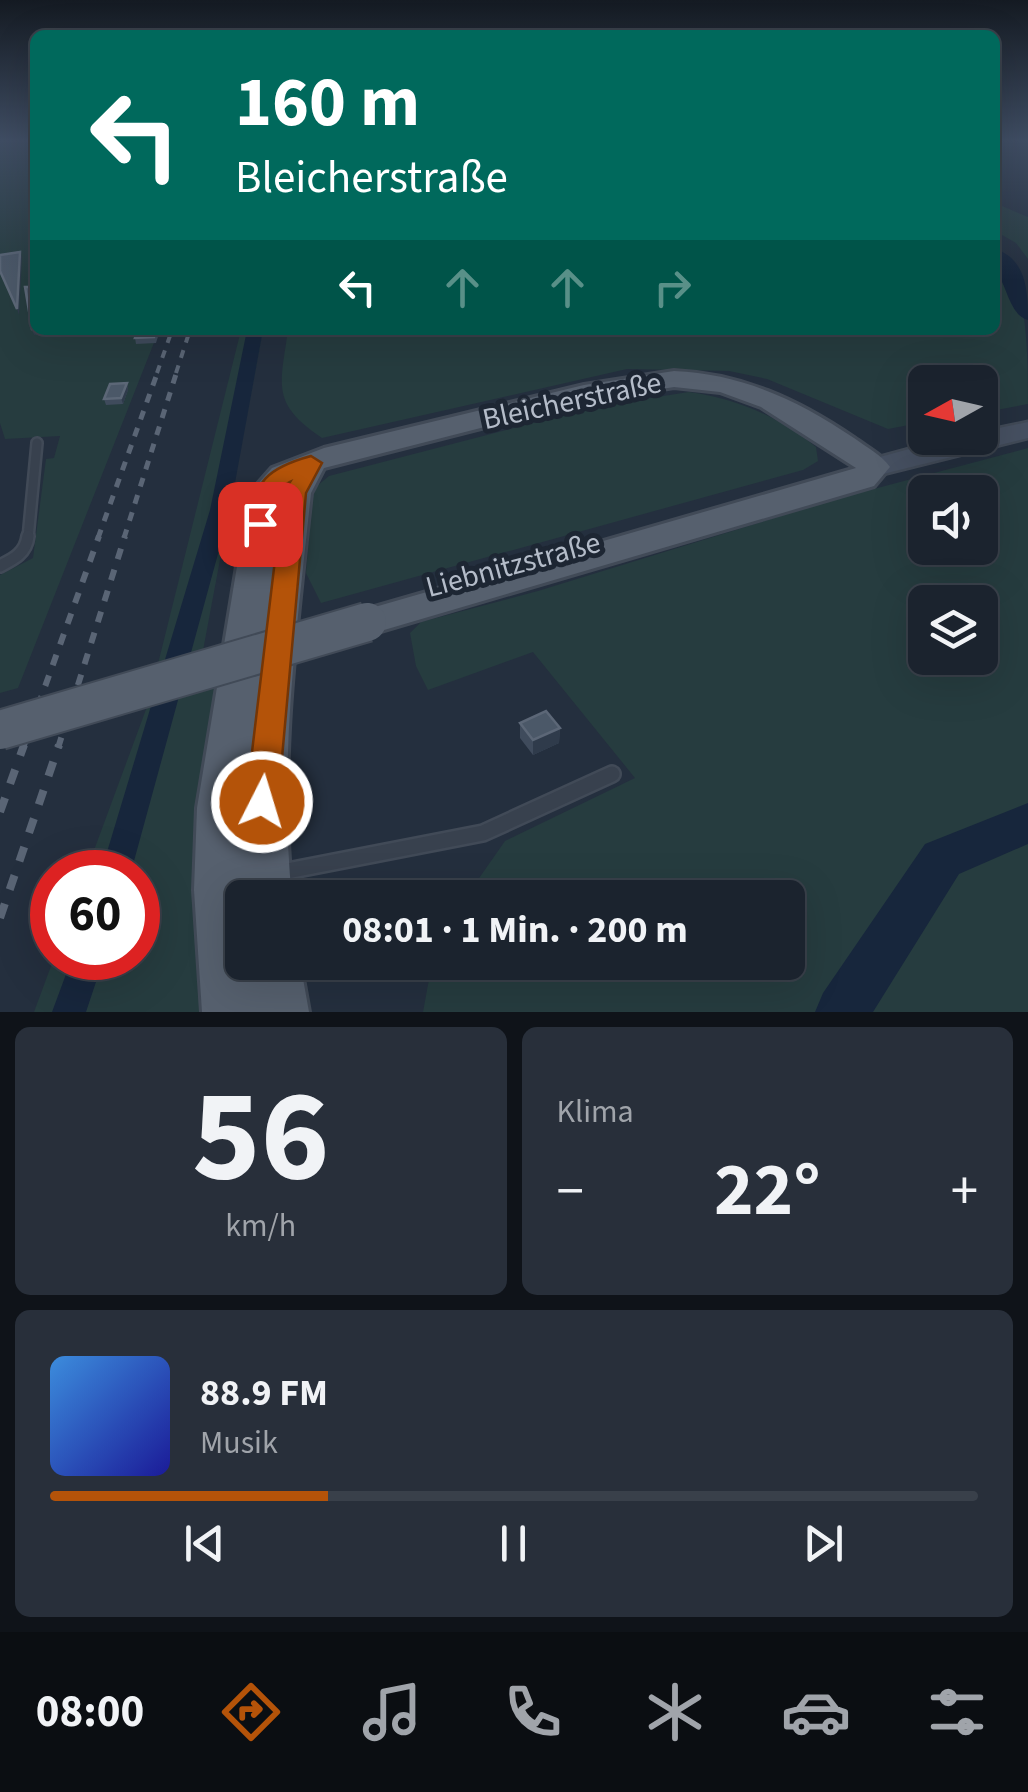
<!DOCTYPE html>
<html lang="de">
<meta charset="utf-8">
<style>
body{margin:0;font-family:"Source Sans 3",sans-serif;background:#282f3a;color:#f1f3f6;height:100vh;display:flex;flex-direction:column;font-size:38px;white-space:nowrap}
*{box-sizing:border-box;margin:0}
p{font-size:32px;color:#a0a4aa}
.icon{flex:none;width:55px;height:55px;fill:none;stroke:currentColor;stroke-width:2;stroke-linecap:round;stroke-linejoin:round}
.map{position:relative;height:1012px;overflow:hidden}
.details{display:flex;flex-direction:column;gap:15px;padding:15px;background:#0f1319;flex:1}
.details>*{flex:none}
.banner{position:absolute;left:30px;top:30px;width:970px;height:305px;border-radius:15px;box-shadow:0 10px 40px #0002,0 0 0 2px #39404a;background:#00695c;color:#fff;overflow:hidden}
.needle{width:65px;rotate:262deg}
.buttons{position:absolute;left:908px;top:365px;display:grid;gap:20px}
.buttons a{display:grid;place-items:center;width:90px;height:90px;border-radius:15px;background:#1b232e;box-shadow:0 10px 40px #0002,0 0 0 2px #39404a;font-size:50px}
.speed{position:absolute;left:30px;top:850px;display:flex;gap:20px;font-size:50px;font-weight:700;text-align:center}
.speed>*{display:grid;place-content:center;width:130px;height:130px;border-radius:50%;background:#1b232e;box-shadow:0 10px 40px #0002,0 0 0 2px #39404a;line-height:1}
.speed .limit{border:15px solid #d22;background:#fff;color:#111}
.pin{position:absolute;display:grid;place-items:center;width:85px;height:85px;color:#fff;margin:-42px;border-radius:20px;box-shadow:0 5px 15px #0006}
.me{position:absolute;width:110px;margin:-55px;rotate:5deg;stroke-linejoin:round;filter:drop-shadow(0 0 8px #0008)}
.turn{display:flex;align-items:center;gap:35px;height:210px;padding:0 40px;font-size:45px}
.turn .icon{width:130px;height:130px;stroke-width:2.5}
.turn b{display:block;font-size:70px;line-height:85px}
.lanes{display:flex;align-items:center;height:95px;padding:0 40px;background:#0003;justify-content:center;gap:50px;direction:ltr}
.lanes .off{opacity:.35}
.big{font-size:75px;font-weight:700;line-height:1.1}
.details .tile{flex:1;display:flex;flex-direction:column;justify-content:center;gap:15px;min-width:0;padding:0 35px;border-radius:15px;background:#282f3a}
.details .dial{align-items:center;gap:0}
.dial b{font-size:130px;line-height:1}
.song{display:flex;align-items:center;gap:30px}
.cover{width:120px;height:120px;border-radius:15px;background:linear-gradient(135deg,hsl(210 70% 55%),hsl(240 70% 35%))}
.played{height:10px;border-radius:5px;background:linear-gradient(90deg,#b45309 30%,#39404a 30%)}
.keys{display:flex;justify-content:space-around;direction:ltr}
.heat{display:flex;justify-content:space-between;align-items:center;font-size:55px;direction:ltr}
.details .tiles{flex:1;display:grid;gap:15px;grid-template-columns:1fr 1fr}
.tile:last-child{grid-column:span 2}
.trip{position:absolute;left:225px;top:880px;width:580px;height:100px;border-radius:15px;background:#1b232e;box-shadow:0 10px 40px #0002,0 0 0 2px #39404a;font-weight:700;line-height:100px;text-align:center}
.menu{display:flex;height:160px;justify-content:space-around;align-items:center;background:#0b0e12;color:#a0a4aa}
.menu .icon{width:70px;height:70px}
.menu .selected{color:#b45309}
.menu b{font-size:45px;color:#f1f3f6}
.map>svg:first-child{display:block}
.green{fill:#263c3f;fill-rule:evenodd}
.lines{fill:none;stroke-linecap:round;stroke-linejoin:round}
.canal{fill:#17263c;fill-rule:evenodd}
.river{fill:#17263c;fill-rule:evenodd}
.service-far2-casing{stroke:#414a57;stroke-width:14}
.service-far1-casing{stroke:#414a57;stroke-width:16}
.service-casing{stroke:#414a57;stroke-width:20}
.secondary-casing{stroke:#414a57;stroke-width:5}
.primary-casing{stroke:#414a57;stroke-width:6}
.service-far2{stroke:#38414e;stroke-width:9}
.service-far1{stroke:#38414e;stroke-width:11}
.service{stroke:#38414e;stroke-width:15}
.secondary{fill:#465061;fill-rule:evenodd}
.primary{fill:#56606e;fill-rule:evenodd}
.rail-far3{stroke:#5a6575;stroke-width:4;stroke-dasharray:8 8;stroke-linecap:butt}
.rail-far2{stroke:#5a6575;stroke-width:5;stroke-dasharray:9 9;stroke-linecap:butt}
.rail-far1{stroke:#5a6575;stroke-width:6;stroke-dasharray:11 11;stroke-linecap:butt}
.rail{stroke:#5a6575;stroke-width:8;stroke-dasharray:15 15;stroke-linecap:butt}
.primary-bridge-casing{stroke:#414a57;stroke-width:42;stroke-linecap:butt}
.primary-bridge{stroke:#56606e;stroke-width:38}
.wall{fill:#3f4b5c}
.shaded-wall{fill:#2f3b4b}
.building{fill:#4b5868;stroke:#5c6777;stroke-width:2.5}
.route{fill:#b45309;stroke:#753606;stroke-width:2.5}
.labels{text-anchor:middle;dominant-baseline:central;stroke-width:10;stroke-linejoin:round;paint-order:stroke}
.street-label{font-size:30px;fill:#b4bcc9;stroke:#1d2633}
</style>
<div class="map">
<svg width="1028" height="1012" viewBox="0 0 1028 1012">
<rect width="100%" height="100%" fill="#242f3e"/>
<path class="green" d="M0,139H35V330H159L18,688L0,693V575L33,558L46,459L54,458L60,436L5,439L0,423Z
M995,203L1028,217V259L1016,243L995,231Z
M995,243C1028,275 1028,354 1028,404L980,413V382H925V422L888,429L767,379L729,371L627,369L322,438C271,403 280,387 288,330H995Z
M241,330H263L196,688L221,682L193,898L202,1012H34L54,958H138V872H86L148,704Z
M689,392C737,399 778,416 816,447L818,461L803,470L321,603L306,573L311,501L317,486L329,476L599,406Z
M1028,448V1012H423L432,963L788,962V898L444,897L448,880L475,884L505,841L635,778L533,652L428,690L416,666L410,633L421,622L538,591L836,499ZM925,492H980V548H925ZM925,602H980V658H925Z"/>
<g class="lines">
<path class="canal" d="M247,330H263L230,510L131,872H101L210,510Z
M72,958H104L86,1012H52Z"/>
<path class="river" d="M995,249C1027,259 1028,293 1028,320C1009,315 1007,284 995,270Z
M1028,803V844L959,874L873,1012H815L823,993L925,844Z"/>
<g class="service-far2-casing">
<path id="service-far2" d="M28,538L37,443"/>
</g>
<g class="service-far1-casing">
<path id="service-far1" d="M0,566C14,559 26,553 28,536"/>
</g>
<g class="service-casing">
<path id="service" d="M277,873L483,833L612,774"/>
</g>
<g class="secondary-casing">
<path id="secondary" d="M1028,422V438L875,476L865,473L861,467L865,461L950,438H980V432Z"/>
</g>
<g class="primary-casing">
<path id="primary" d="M674,371C742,374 798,400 854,438C866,447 882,455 890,467L874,486L367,635L354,631L348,622L354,613L856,468L761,407L720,392L674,387L587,401L324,468L311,493C297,628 278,762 292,898H242V962H300L309,1012H202L194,890L197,808L249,494L272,468L324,448L584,385Z"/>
</g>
<use href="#service-far2" class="service-far2"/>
<use href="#service-far1" class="service-far1"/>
<use href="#service" class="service"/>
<use href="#secondary" class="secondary"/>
<use href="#primary" class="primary"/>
<path class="rail-far3" d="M157,373L172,330
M176,373L190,330"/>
<path class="rail-far2" d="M98,538L158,371
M124,538L177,371"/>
<path class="rail-far1" d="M23,748L99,536
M58,748L125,536"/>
<path class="rail" d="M0,812L24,745
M0,918L59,745"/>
<g class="primary-bridge-casing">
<path id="primary-bridge" d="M0,730L367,622"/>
</g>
<use href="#primary-bridge" class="primary-bridge"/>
</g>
<path class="wall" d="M160,330L156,343L136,344L135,338Z
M127,383L128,390L123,404L106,405L104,399Z
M520,723L560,728L559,743L533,755L520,738Z"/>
<path class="shaded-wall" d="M20,252L22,257L19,315L17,309Z
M32,329L50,330L51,333L34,335Z
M127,383L128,390L123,404L121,398Z
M560,728L559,743L533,755V740Z"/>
<path class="building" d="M20,252L17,309L0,271V255Z
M25,287H35V329H32Z
M138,330H156L154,337L135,338Z
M127,383L121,398L104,399L110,384Z
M546,711L560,728L533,740L520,723Z"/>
<linearGradient id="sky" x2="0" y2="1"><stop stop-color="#141a22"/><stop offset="0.5" stop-color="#3f4d63"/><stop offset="1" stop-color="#3f4d63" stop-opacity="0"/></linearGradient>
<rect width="1028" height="280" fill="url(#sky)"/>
<path class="route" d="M311,456L322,463L306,493L278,802L273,811L262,815L251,811L246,802L283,493L290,482C269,492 277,512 268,530L260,532L248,524C255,481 267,468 311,456Z"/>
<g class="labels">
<g class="street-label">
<text transform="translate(572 401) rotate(-12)">Bleicherstraße</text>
<text transform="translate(513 565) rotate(-15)">Liebnitzstraße</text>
</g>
</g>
</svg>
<div class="buttons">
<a><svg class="needle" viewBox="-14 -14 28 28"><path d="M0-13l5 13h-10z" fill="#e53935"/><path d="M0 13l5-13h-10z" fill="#a0a4aa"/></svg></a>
<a><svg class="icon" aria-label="sound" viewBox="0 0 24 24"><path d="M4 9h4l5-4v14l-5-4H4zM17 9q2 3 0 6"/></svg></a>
<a><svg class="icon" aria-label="layers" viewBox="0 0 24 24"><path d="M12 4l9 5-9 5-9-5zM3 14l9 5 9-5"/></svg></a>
</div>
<div class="speed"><div class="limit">60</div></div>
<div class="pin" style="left:260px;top:524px;background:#d93025"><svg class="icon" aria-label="arrive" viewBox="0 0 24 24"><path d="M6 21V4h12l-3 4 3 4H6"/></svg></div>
<svg class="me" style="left:262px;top:802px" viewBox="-20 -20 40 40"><circle r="17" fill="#b45309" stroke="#fff" stroke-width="3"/><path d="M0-11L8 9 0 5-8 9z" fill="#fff"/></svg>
<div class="trip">08:01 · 1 Min. · 200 m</div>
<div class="banner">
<div class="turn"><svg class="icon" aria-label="left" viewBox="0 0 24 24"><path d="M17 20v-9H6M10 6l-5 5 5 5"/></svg><div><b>160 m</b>Bleicherstraße</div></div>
<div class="lanes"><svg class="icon" aria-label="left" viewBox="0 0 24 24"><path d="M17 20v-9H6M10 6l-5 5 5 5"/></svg><svg class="icon off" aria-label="ahead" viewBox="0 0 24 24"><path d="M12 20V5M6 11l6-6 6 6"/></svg><svg class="icon off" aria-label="ahead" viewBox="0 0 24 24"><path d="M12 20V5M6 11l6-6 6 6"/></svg><svg class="icon off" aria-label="right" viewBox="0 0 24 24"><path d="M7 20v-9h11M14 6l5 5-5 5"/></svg></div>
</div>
</div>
<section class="details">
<div class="tiles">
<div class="tile dial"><b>56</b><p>km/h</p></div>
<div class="tile"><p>Klima</p>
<div class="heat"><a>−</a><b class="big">22°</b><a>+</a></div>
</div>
<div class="tile">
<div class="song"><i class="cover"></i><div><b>88.9 FM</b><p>Musik</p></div></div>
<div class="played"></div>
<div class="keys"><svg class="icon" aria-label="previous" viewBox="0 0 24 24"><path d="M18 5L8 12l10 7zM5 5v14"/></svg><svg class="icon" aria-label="pause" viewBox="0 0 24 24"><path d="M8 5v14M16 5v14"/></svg><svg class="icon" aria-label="next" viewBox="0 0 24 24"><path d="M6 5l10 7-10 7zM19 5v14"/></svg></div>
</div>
</div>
</section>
<nav class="menu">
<b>08:00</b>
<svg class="icon selected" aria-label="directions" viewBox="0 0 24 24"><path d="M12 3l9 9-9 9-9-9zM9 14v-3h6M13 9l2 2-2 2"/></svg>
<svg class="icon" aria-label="music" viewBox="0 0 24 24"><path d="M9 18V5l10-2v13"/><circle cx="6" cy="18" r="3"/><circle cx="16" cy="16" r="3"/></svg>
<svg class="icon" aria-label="phone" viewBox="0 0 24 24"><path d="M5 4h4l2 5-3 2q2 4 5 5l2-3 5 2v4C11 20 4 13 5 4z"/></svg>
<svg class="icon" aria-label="climate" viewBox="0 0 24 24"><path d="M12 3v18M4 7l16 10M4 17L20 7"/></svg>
<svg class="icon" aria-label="car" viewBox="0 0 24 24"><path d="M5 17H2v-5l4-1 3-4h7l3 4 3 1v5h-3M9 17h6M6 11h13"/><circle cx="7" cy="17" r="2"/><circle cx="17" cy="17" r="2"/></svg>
<svg class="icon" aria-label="filters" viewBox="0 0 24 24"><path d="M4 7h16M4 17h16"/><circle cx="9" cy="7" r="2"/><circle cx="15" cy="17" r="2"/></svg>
</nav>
